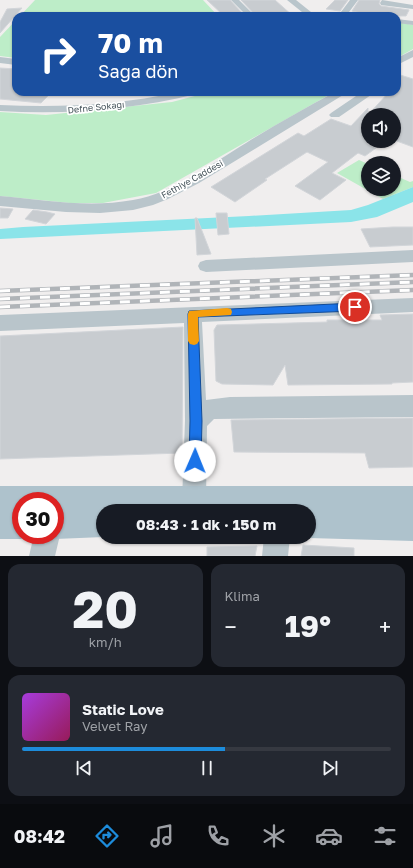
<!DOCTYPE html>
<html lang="tr">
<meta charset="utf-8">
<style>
body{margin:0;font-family:"Golos Text",sans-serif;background:#242831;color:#f1f3f6;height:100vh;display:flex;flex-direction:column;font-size:15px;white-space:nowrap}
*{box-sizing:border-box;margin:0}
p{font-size:13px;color:#9ea1a6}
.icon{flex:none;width:22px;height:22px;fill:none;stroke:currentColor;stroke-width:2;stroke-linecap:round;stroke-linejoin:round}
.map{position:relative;height:556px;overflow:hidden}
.drawer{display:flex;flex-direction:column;gap:8px;padding:8px;background:#0d0f14;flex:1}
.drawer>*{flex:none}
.guide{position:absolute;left:12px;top:12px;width:389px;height:84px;border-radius:12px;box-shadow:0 1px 3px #0004;background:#1a4fa0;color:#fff;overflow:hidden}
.buttons{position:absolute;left:361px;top:108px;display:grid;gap:8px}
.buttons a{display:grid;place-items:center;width:40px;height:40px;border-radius:50%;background:#171b24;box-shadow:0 1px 3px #0004;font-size:20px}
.speed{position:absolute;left:12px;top:492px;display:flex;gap:8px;font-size:20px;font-weight:700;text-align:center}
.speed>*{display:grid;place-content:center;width:52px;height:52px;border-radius:50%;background:#171b24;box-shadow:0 1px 3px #0004;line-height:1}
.speed .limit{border:6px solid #d22;background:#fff;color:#111}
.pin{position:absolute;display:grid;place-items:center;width:34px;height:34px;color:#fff;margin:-17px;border:2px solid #fff;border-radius:50%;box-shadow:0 1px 4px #0007}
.me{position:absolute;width:44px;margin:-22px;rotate:1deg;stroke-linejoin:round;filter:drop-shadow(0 0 3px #0008)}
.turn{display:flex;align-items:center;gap:14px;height:84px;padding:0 20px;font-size:18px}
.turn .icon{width:52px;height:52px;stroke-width:2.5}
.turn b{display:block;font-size:28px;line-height:34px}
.big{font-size:30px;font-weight:700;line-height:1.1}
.drawer .card{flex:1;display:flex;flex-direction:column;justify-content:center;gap:6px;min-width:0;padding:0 14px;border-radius:12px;background:#242831}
.drawer .dial{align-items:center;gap:0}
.dial b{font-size:52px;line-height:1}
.song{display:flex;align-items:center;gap:12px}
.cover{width:48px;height:48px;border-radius:6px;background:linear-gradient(135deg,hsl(280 70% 55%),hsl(330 70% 35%))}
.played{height:4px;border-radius:2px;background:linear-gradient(90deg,#1d8cdb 55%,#363941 55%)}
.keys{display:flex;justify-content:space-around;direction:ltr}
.heat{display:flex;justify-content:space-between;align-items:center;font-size:22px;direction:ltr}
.drawer .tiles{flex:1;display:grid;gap:8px;grid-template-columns:1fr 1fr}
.card:last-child{grid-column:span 2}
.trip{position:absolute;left:96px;top:504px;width:220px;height:40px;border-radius:20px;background:#171b24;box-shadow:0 1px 3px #0004;font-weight:700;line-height:40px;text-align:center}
.tabs{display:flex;height:64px;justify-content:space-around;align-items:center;background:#090b0e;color:#9ea1a6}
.tabs .icon{width:28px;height:28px}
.tabs .on{color:#1d8cdb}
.tabs b{font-size:18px;color:#f1f3f6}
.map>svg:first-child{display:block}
.green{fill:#bdedc8}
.water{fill:#8be4e9}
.building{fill:#c8ccd0;stroke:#d2d5d9}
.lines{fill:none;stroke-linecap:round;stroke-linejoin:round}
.minor{fill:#b9c5cb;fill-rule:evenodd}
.major{fill:#aec2cc;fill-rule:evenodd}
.rail-casing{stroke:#b0b4b8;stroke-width:4.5}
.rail{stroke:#fff;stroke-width:3;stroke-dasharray:10;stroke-linecap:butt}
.route{fill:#1a73e8;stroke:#114b97}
.slow{fill:#f59e0b}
.labels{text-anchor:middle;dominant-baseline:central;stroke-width:3.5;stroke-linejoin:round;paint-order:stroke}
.far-street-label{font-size:9px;fill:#46545b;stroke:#fff}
</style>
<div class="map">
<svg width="413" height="556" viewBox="0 0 413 556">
<rect width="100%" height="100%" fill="#f0eeee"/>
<path class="green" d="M35,0H203L218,16H20Z
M16,20V58L0,56V37Z
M397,22L413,25V49L397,58Z
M210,92H334L156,193L103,203H70L0,196V112L46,115L172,102Z
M359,160L368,164V189H394V175L410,182L413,181V187L383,199L337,173Z"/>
<path class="water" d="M413,187V202L377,217L351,222L0,239V229L23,227L249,216L351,210L368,205Z"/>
<path class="building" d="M207,0H230L245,16H224Z
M241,0H275L293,16H256Z
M335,0H348L340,11L326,9Z
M359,0H380L379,4L381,6L409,10L406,16H376L352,11Z
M22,8L0,33V22L7,9Z
M0,68L16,69V92H52L41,103L0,99Z
M397,74L413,79V147L394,140V115H368L389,92H397Z
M368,108V144L376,148L365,156L358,153L332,173L346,180L320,200L295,186L328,162L307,152L265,179L267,180L235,202L211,187L298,133L304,136L331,119L351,126Z
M0,208L13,209L8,218H0Z
M33,210L47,212L55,214L46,224L25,219Z
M216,213H227L229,234L218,235Z
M195,218H197L211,254L197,255Z
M393,227H413V245L370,247L361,229Z
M413,314V382L392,383V384L288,385L285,365L273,385L222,384L216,381L214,330L217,325L327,322V320H382L380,315Z
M183,327L182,453L0,459V336Z
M413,418V467L369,468L365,453L234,452L231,420Z
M303,545L354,548V556H301Z
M257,546L255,556H207V547Z"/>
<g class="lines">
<path class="minor" d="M231,0H239L255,16H247Z
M287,0H296L316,16H307Z
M350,0H358L349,12L362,14L366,16H338Z
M382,0L413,5V9L381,5L380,3Z
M397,19L413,21V25L397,23Z
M413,50V57L397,65V58Z
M0,57L16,59V65L0,63Z
M178,92H197L196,94C131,110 66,115 0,111V105C60,108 120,105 178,92Z
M335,92H348L199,183L168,199L153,205L133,210L100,213L66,212L0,206V196C44,200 89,208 133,200C174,193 211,164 246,143C275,125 305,108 335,92Z
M358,92H369L371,95L339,117H331L329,115L331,113L359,94Z
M413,250V262L206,272L200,270L198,266L200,262L206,260Z
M413,298V312L202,322L206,400L230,397L413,395V417L214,419L207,426L206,501L203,510H185L182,501L185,421L184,323L0,331V315Z
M55,525L60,535L55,556H29L34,535H55Z
M264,537H290L288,556H262Z"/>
<path class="major" d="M0,486H413V541L309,538L308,537H309V511H103V537H104L55,539L46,535H55V501H21V535H30L21,539H0Z"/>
<g class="rail-casing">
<path id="rail" d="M0,291L413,275
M0,299L413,282
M0,307L413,290"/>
</g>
<use href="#rail" class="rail"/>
</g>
<path class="route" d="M355,303L358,304L360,307L358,310L355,311L198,317L202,421L201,461L200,465L195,467L191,465L189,461L190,421L188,314L189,311Z"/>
<path class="slow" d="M227,308L231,309L232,312L231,315L198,317L199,341L197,344L194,345L190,344L188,341V314L189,311Z"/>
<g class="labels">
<g class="far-street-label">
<text transform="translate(96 107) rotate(-6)">Defne Sokağı</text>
<text transform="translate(192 179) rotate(-29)">Fethiye Caddesi</text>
</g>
</g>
</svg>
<div class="buttons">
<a><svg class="icon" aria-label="sound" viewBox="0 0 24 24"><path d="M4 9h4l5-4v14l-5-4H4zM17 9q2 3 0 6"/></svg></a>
<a><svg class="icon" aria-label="layers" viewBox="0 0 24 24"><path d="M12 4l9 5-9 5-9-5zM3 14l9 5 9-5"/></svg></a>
</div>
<div class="speed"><div class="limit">30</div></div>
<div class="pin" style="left:355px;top:307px;background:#d93025"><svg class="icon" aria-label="arrive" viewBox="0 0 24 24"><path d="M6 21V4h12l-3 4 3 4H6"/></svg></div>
<svg class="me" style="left:195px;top:461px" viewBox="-20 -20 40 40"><circle r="19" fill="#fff"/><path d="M0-13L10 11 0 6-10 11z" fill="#1a73e8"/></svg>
<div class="trip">08:43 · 1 dk · 150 m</div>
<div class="guide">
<div class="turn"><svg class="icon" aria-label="right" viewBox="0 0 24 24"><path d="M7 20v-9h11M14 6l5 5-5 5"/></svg><div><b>70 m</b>Sağa dön</div></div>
</div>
</div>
<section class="drawer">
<div class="tiles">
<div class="card dial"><b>20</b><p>km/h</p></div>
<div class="card"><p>Klima</p>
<div class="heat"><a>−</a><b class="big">19°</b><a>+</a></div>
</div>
<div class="card">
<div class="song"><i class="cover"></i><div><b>Static Love</b><p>Velvet Ray</p></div></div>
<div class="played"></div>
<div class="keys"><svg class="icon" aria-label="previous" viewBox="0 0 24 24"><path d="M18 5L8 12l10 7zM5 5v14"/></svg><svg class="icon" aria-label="pause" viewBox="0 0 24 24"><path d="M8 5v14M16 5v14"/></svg><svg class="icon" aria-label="next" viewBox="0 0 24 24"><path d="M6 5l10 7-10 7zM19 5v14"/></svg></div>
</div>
</div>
</section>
<nav class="tabs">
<b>08:42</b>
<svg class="icon on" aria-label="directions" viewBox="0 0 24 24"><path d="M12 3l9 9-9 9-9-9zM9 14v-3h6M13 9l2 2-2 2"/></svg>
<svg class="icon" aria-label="music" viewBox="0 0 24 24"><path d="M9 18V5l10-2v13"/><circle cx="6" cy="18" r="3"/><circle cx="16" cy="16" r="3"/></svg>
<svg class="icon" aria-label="phone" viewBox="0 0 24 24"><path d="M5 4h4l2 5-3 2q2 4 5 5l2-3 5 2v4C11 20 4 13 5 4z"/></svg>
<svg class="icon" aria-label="climate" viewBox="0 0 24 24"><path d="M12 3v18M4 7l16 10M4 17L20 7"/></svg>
<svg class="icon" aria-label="car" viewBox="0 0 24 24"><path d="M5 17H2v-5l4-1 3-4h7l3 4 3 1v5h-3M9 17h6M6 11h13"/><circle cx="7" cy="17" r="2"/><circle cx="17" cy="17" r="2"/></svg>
<svg class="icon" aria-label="filters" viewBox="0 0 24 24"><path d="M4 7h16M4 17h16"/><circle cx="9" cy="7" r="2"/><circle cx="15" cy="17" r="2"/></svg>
</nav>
